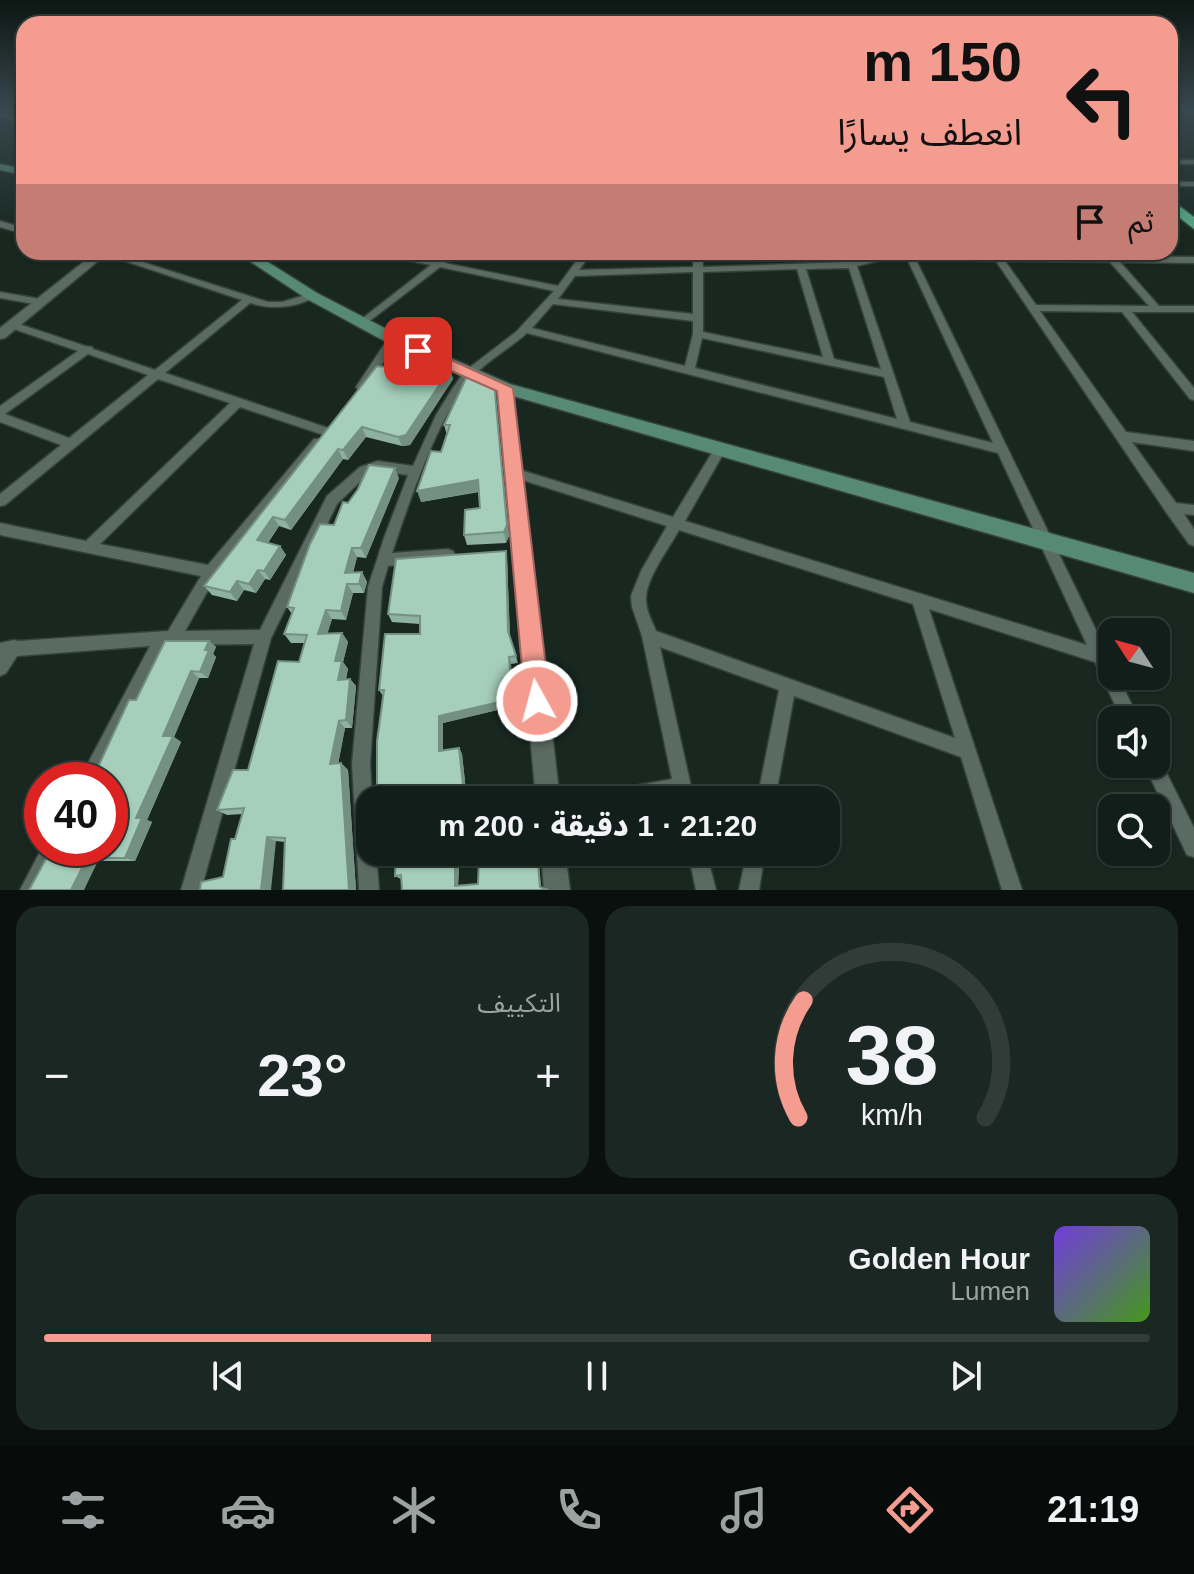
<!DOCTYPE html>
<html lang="ar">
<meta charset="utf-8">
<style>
body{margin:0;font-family:Helvetica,"Noto Sans Arabic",sans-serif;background:#1b2722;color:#f1f3f6;direction:rtl;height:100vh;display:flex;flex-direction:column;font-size:30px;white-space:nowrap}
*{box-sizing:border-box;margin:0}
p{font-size:26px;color:#9ca2a2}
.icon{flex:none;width:44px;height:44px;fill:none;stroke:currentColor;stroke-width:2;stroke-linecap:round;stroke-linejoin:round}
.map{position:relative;height:890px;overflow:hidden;direction:ltr}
.details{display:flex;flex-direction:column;gap:16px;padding:16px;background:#0a100e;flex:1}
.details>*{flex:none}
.hud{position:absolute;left:16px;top:16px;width:1162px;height:244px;border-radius:24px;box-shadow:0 2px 6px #0004,0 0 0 2px #313c38;direction:rtl;background:#f59c90;color:#111;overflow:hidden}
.needle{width:52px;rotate:306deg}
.fabs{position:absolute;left:1098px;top:618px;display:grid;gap:16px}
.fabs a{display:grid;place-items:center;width:72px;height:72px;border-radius:16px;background:#121e19;box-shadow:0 2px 6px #0004,0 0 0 2px #313c38;font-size:40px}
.speed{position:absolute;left:24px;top:762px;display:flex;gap:16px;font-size:40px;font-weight:700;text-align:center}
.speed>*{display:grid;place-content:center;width:104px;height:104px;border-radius:50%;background:#121e19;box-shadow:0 2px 6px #0004,0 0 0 2px #313c38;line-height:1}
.speed .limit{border:12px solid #d22;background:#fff;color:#111}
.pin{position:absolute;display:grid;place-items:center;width:68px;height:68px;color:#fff;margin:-34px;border-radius:16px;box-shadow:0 4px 12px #0006}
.me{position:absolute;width:88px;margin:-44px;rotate:353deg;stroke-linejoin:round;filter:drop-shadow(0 0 6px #0008)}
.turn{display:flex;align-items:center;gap:28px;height:168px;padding:0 24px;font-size:36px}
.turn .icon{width:104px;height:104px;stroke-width:2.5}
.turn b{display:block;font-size:56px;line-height:68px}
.then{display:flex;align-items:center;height:76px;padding:0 24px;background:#0003;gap:16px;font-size:30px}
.big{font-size:60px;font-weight:800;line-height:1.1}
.details .widget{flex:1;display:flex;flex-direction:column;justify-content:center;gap:12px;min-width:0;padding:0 28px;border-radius:24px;background:#1b2722}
.details .dial{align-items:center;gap:0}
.dial svg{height:208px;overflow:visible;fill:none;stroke:#313c38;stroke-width:7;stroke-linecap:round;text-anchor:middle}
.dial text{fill:#f1f3f6;stroke:none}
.song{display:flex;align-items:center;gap:24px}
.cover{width:96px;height:96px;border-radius:12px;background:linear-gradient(135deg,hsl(260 70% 55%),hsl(100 70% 35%))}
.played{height:8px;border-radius:4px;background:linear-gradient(90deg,#f59c90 35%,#313c38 35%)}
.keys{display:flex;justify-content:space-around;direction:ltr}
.heat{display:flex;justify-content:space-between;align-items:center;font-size:44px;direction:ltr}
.details .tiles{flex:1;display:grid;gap:16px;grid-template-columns:1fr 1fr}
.widget:last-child{grid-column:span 2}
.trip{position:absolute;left:356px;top:786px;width:484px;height:80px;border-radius:24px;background:#121e19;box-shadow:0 2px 6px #0004,0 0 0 2px #313c38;font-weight:800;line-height:80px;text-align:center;direction:rtl}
.menu{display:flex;height:128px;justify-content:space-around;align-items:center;background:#070c0a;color:#9ca2a2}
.menu .icon{width:56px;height:56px}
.menu .on{color:#f59c90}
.menu b{font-size:36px;color:#f1f3f6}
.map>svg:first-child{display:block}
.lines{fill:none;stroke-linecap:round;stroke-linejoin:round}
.minor-casing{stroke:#35423c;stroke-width:3}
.tertiary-casing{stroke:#35423c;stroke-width:3}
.secondary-casing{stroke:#35423c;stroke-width:3}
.primary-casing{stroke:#35423c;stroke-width:3}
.minor{fill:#5a6b63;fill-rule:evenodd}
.tertiary{fill:#5a6b63;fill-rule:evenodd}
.secondary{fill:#578a75;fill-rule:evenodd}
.primary{fill:#55a888;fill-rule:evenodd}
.wall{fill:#8eb1a1;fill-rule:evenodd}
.shaded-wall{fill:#749083}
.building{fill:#a5cebb;stroke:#749083;stroke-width:2;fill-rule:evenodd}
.route{fill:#f59c90;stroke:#9f655e;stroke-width:2}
</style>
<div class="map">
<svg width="1194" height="890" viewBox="0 0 1194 890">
<rect width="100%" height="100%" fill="#182821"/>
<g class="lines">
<g class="minor-casing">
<path id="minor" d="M0,111L24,121V126L0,115Z
M1170,160H1194V164H1170Z
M1170,182H1194V186H1170Z
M0,221L24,228V234L0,227Z
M98,252H111L268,302H282L312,293L317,296C296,308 273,310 250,303L165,373L331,429L333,432L327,436L240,407L100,544L208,565L314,439H322L324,442L322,445L216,576L185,631L260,630L327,496L360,467L378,461L413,466L436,415L452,389L465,371L516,332L554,291L440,267L363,326L359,325V321L431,265L380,255L376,252H393L436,261L447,252H457L445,263L558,286L583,252H592L579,270L693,267L694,252H702L703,267L847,262L844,252H852L856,261L892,252H912L914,254L1105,256L1102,252H1111L1115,256L1194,257V263L1120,262L1159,306H1194V312H1132L1194,388V400L1190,399L1122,312L1040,311L1126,432L1194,441V451L1132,442L1176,503L1194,505V515L1184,514L1194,529V546L1189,544L1166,512L996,261L916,260L1112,663V676H1118L1139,720H1122L1095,662L929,609L1022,890H1002L961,757L794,696L775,800H757L779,690L660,647L694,800H676L675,796L653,800H598L601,794L607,791L672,779L642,636L632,607L631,596L641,571L667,526L510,476L508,473L510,470L514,468L673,517L716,446H724L726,449L685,521L1087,645L998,453L527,333C510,348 490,359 474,375C438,414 409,503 392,553L448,549L453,551L455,555L453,559L388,566L382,587L370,764L372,800H370V852H376L379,890H359L352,764L368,587L384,538L408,475L378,471L368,474L337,504L271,638L201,890H181L254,644L166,645L97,780H79L150,646L17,656L6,673L0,676V643L14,640L18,641L168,631L201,576L0,535V523L86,541L230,403L158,379L5,505L0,506V494L61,445L0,422V406L78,351L8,327V323H16L85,346L92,347L93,349L155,370L242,300ZM905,254L993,443L910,422L857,266ZM1005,261L1110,262L1149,306L1036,305ZM849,268L881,369L834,359L806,269ZM797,269L823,357L703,332V272ZM693,272V314L558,299L575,276ZM553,304L693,321V334L685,366L532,328ZM702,338L884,377L897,419L695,368ZM88,354L148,375L69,438L5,414ZM679,530L913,604L955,738L656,631C652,621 646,611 646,600C645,580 669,548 679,530Z
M0,292L40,299L45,302L40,305L0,298Z
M393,336L398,339L366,390H358L356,387L358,384L389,337Z
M1156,757L1159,758L1194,828V857L1187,855L1144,764H1156Z
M548,782L554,785L557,791L554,797L548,800H497L500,794L506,791Z
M42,848H61L40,890H20Z
M688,852H706L716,890H696Z
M747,852H765L759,890H739Z"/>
</g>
<g class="tertiary-casing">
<path id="tertiary" d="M96,252H109L5,338L0,339V328Z
M505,383L512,388L560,800H536L498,388Z
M541,852H565L570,890H544Z"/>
</g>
<g class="secondary-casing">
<path id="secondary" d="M0,164L24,169V175L0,170Z
M236,252H252L317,293L398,335L510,384L1194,573V593L499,392L388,343L307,299Z"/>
</g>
<g class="primary-casing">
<path id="primary" d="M1170,199L1194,217V229L1170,210Z"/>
</g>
<use href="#minor" class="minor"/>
<use href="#tertiary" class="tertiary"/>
<use href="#secondary" class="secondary"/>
<use href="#primary" class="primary"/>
</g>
<path class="wall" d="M402,369H450L453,379L410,445L402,446L366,437L348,460L343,459L291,530L279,526L268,543L280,546L286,555L270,580L265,579L256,593L244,590L237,601L212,595L204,586Z
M494,382L509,536L506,543L467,545L464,535L480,508L479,492L421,502L447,435L444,425Z
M399,478L366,558L357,557L353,573L362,572L367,582L364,593H353L346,620L332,619L327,633H342L348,642L343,662L348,669L346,679H350L356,686L352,728H345L338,764L341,763L348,770L356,890H283L285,842L276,841L223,877L242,814L227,815L217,810L248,770L299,662L305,643H291L284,634L292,614L287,607L348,503Z
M507,559L510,637L518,663L511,664L513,696H509L510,707L443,723V751L459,748L462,754L466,791L420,800H406L403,797V795L382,798L377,793L383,696L379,690L420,634V624L392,622L388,614Z
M209,641L216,647L213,654L216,657L208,678H199L174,737L181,742L147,820L152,822L135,861H98L52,848H110L136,700Z
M396,852H538L541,888L402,890L401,879L395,876ZM479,863L478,884L458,885L459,866Z"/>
<path class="shaded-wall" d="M450,369L453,379L410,445L402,446L398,437Z
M494,382L509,536L506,543L504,532Z
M362,427L366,437L348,460L343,450Z
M338,449L343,459L291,530L285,520Z
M395,468L399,478L366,558L361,548Z
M478,480L481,491L421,502L417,491Z
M273,517L279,526L263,549L257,540Z
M280,546L286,555L270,580L264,571Z
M352,548L357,557L350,582L345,573Z
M506,551L507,559L510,639L508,631Z
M258,570L265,579L256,593L249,584Z
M362,572L367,582L364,593L359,584Z
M237,581L244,590L237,601L230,592Z
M347,584L353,593L346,620L341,611Z
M326,610L332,619L325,642L318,634Z
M342,633L348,642L343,662L348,669L344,688L338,680L335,661Z
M209,641L216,647L213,654L216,657L208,678L200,672L205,650Z
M509,657L511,664L513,696L512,689Z
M191,671L199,678L174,737L181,742L147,820L152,822L135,861L125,858L136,818L163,736Z
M350,679L356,686L352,728L346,720Z
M507,689L510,707L443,723V757L439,751V716Z
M339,721L345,728L337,770L330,764Z
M459,748L462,754L466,791L463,785Z
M341,763L348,770L356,890H349Z
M267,837L276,841L271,890H261Z
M87,858L98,861L84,890H71Z
M455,862L459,866L458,889L455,886Z"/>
<path class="building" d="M411,357L450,369L406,435L398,437L362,427L343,450L338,449L285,520L273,517L257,540L280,546L264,571L258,570L249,584L237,581L230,592L204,586L377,366L402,369Z
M469,372L494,382L507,525L504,532L464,535L465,510L480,508L478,480L417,491L431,451L441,452L450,425H444Z
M369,465L395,468L361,548H352L345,573L362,572L359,584H347L341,611L326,610L318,634L342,633L335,661H342L338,680L350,679L346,720L339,721L330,764L341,763L349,890H283L285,838L267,837L261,890H200L201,882L223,877L231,839H235L244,808L217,810L233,770H248L278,661L299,662L307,635L284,634L294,608L287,607L310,544L320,524L334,525L343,502L348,503L358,489Z
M506,551L508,631L516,656L509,657L512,689H507L508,700L439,716V751L459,748L463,785L403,797V788L377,793V741L384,690H379L385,634H420V616L388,614L396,559Z
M165,641H209L205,650H209L200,672L191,671L163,736H173L136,818H142L125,858H87L71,890H29L52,848H110V780H92L129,700H136Z
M396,852H537L540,887L548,890H402L401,875L395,876ZM479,859L478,884L455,886V862Z"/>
<linearGradient id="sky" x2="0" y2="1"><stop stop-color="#0d1612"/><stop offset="0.47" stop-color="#37484e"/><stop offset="1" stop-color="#37484e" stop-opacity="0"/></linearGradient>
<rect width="1194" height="234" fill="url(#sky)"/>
<path class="route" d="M418,345L513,388L550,701L546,710L537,713L529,710L525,701L497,391L413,354V347Z"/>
</svg>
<div class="fabs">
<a><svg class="needle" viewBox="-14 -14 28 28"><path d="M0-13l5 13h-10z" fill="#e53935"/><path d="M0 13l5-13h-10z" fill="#9ca2a2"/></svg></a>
<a><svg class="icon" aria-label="sound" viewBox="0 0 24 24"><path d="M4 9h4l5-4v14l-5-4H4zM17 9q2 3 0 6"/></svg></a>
<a><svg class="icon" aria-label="search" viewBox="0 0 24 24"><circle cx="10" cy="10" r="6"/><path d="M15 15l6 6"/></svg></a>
</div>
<div class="speed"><div class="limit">40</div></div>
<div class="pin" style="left:418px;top:351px;background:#d93025"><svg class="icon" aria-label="arrive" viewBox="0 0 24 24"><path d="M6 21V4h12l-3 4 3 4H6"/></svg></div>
<svg class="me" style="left:537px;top:701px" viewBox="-20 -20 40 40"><circle r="17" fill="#f59c90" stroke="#fff" stroke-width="3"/><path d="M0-11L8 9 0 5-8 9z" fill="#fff"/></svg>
<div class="trip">21:20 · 1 دقيقة · 200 m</div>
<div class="hud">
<div class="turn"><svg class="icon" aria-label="left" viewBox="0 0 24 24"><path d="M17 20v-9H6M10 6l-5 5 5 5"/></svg><div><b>150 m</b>انعطف يسارًا</div></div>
<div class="then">ثم<svg class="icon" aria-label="arrive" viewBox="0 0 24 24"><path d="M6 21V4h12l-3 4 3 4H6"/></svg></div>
</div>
</div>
<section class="details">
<div class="tiles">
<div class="widget dial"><svg viewBox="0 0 100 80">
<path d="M14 69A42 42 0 1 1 86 69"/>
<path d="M14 69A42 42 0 0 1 16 24" stroke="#f59c90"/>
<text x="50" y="56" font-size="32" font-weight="700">38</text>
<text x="50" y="72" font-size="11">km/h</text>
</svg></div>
<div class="widget"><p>التكييف</p>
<div class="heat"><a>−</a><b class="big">23°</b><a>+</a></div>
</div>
<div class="widget">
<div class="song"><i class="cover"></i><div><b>Golden Hour</b><p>Lumen</p></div></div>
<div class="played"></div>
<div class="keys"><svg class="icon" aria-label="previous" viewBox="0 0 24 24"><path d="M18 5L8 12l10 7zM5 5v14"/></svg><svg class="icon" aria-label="pause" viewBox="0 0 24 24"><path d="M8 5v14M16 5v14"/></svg><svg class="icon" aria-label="next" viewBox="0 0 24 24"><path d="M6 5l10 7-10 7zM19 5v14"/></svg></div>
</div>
</div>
</section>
<nav class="menu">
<b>21:19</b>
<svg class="icon on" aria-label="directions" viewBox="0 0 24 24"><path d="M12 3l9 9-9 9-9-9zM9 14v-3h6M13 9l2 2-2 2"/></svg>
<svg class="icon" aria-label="music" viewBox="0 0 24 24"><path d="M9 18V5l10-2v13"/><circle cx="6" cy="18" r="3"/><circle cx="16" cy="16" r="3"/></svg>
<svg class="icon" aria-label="phone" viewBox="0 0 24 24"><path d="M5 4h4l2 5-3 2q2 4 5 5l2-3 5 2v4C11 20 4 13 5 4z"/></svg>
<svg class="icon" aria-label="climate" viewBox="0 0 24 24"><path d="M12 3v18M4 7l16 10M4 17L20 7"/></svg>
<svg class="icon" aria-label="car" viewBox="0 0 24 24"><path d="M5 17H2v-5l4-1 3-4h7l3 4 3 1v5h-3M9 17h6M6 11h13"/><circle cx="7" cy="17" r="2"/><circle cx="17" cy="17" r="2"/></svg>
<svg class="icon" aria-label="filters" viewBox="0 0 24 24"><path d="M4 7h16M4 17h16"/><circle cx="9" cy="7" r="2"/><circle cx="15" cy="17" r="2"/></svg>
</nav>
